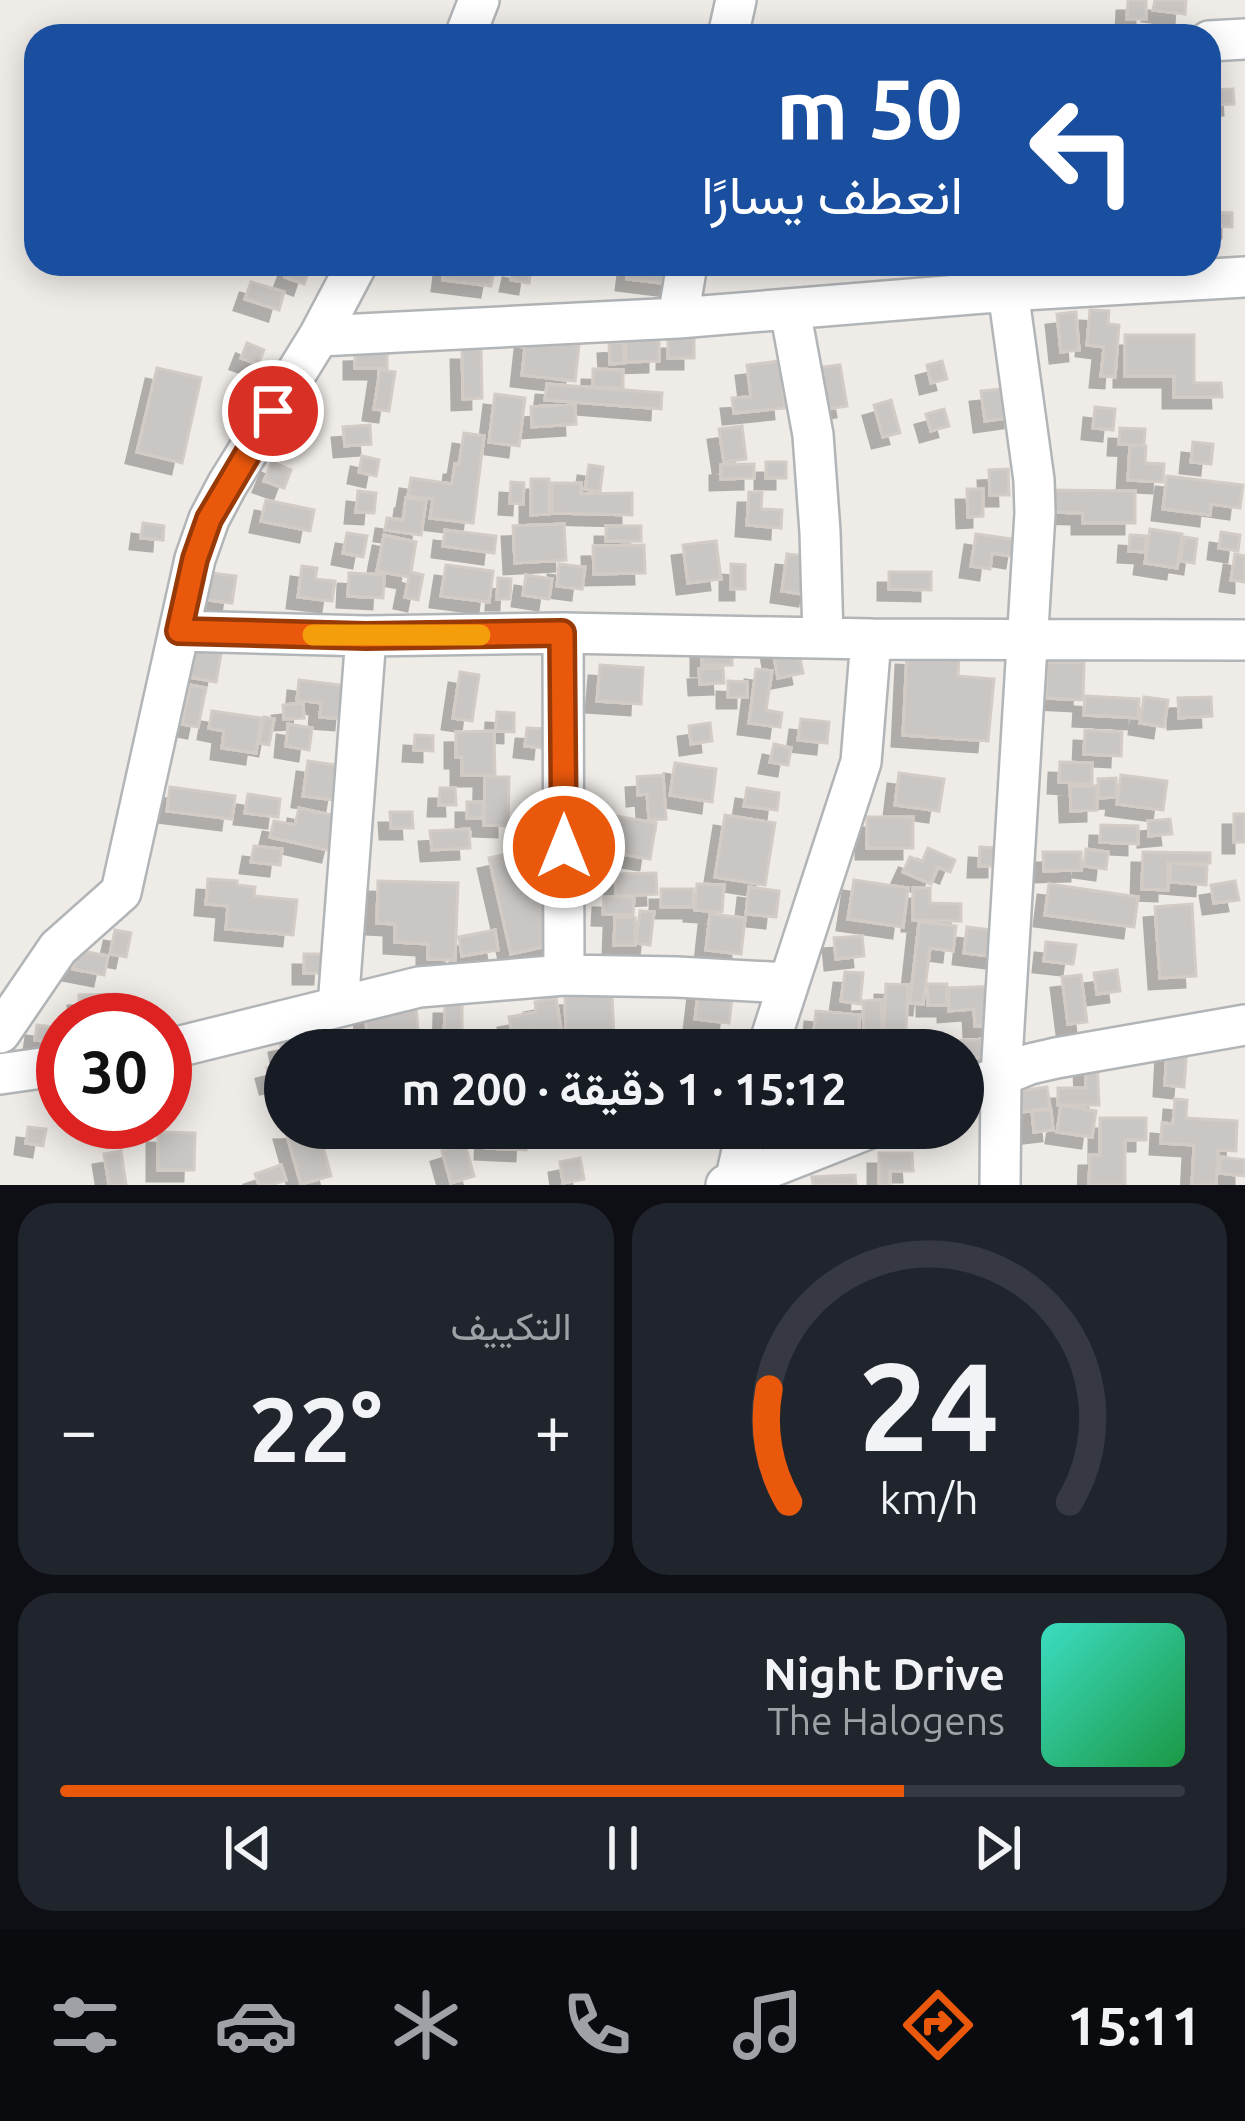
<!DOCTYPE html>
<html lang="ar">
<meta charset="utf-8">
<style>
body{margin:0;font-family:Ubuntu,Vazirmatn,sans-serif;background:#20242c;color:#f1f3f6;direction:rtl;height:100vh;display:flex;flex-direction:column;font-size:45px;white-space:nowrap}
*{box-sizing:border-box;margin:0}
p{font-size:39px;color:#9ea1a6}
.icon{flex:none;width:66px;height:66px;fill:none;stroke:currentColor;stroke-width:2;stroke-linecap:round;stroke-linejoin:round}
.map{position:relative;height:1185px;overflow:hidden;direction:ltr}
.panel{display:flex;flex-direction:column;gap:18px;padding:18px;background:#0d0f14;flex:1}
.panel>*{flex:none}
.hud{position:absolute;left:24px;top:24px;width:1197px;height:252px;border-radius:36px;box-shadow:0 6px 30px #0003;direction:rtl;background:#1a4fa0;color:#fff;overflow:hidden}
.speed{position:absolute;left:36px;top:993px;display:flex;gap:24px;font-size:60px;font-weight:700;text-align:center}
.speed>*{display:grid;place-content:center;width:156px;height:156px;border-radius:50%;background:#171b24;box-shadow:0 6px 30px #0003;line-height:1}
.speed .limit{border:18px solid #d22;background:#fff;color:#111}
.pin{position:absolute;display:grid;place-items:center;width:102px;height:102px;color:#fff;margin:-51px;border:6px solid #fff;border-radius:50%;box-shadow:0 3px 12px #0007}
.me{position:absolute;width:132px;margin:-66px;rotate:0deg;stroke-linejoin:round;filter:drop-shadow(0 0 9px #0008)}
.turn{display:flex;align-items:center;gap:42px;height:252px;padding:0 60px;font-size:54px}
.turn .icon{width:156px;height:156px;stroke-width:2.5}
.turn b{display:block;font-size:84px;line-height:102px}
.big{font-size:90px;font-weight:700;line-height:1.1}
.panel .widget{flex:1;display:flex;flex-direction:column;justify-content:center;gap:18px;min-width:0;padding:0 42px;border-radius:36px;background:#20242c}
.panel .dial{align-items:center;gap:0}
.dial svg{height:312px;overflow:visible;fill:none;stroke:#363941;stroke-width:7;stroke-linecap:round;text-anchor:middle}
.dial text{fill:#f1f3f6;stroke:none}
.song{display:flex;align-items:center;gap:36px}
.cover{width:144px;height:144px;border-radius:18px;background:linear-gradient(135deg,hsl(170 70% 55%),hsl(140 70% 35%))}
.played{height:12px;border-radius:6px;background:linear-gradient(90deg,#ea580c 75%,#363941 75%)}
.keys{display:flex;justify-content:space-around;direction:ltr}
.heat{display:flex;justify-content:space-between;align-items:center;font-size:66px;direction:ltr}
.panel .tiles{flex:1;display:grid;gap:18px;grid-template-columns:1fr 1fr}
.widget:last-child{grid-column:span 2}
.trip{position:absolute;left:264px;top:1029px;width:720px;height:120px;border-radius:60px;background:#171b24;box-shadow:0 6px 30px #0003;font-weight:700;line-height:120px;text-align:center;direction:rtl}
.tab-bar{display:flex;height:192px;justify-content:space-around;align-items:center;background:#090b0e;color:#9ea1a6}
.tab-bar .icon{width:84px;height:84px}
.tab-bar .on{color:#ea580c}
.tab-bar b{font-size:54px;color:#f1f3f6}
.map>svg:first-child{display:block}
.building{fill:#cac6c3;stroke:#d3ccc6;stroke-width:3;filter:url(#shadow)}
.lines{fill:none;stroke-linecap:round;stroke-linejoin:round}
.minor-casing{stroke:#b2b5b7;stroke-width:44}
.minor{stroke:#fff;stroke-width:39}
.route-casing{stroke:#983908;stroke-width:30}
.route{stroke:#ea580c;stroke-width:21}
.slow{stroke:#f59e0b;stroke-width:21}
</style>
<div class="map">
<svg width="1245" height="1185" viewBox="0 0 1245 1185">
<defs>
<filter id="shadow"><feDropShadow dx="-11" dy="11" stdDeviation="0" flood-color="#0004"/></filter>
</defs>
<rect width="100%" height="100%" fill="#efebe7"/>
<path class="building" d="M1128,0H1146V19H1127Z
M1155,0H1186L1185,14L1153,10Z
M1233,89L1234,104L1209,105V90Z
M1216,212L1232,213V227L1215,226Z
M290,264L310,266L304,284L285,277Z
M445,264L494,270L491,286L443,280Z
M629,264H679L676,285L627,279Z
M514,267L531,270L529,283L511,280Z
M251,282L284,292L279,310L245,299Z
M1090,310L1109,311L1108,324L1119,325L1115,377L1101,376L1104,347L1087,345Z
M1076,312L1079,350L1061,352L1057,314Z
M1125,335H1194V383H1221L1222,397H1174V376H1125Z
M526,338L579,345L575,381L522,375Z
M668,338H694V358H668Z
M659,340V361L626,362V341Z
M623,342L624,363L610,364L609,343Z
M247,343L264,350L258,364L241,358Z
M462,349H481L482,398L463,399Z
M387,350V368H355V351Z
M780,361L785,408L734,413L732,398L751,397L747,365Z
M942,361L947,379L931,383L927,365Z
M840,365L847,406L821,410L815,368Z
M157,368L201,378L182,463L137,452Z
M593,369L623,370V388L593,387Z
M380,370L395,372L389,411L374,409Z
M547,384L662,393L661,409L545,400Z
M1011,388L1014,417L985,421L981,391Z
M495,394L525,398L519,446L489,442Z
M891,400L900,433L883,437L874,405Z
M575,404L576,424L532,427L531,407Z
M1095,407L1115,409L1113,430L1093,428Z
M944,409L949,426L931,431L926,414Z
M370,425L371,444L345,446L343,427Z
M742,426L746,459L724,462L719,429Z
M1120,428L1145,429L1144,445L1119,444Z
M464,433L484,436L473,523L430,518L433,499L408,496L411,478L452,484L455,464H459Z
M1193,442L1213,444L1211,464L1191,462Z
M1130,445L1146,446L1145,463L1164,464L1163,482L1128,480Z
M362,456L379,460L376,476L359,472Z
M272,462L291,470L284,488L264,481Z
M766,462H786V478H766Z
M754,464V478L721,479V465Z
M589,465L603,467L600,492L585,489Z
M1008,469L1009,495H990L989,470Z
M1167,476L1243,485L1240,508L1211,504L1210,515L1163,509Z
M531,479H549V514L531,515Z
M511,482L524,483L523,504L510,503Z
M552,483H581V494L632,493V515L552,513Z
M967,489H983V516L968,517Z
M1046,490L1135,491V523H1083V513L1046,512Z
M358,491L376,493L374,513L356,512Z
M749,492H762L761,509L782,510L781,528L747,525Z
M406,498L426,501L421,535L385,530L387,518L403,520Z
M266,500L314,510L310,531L261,521Z
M143,523L164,526L163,540L141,538Z
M564,524L566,560L515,563L513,526Z
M606,526H641V541H606Z
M1150,529L1182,534L1177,568L1145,563Z
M445,530L496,536L494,553L443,546Z
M1221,532L1240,535L1238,551L1219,548Z
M347,533L367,536L363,557L343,553Z
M976,534L1019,540L1016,557L992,553L990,569L971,566Z
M384,535L416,542L411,572L423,575L418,600L405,597L409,577L377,571Z
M1130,535L1146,536L1145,552L1129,551Z
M1184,537L1197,539L1194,563L1181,561Z
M716,541L721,579L688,583L683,545Z
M644,545L645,573L594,574L593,546Z
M787,554L815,557L809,595L782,591Z
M1235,554L1245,556V582L1231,580Z
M559,564L585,567L582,589L557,586Z
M731,564L745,565V589H731Z
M446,565L493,571L489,602L441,596Z
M302,566L317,568L315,579L335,581L332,601L298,597Z
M889,572H931V590L889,589Z
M211,573L236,576L232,603L207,600Z
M349,573L384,575L383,598L348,596Z
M526,575L552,579L549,599L523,595Z
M498,578L511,579L510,599H497Z
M224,638L216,682L189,677L194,655L186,654Z
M797,642L803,673L778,678L772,646Z
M732,646V665H702V647Z
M907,654L959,657L958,676L994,679L988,741L903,735Z
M1047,662L1084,663L1083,700L1046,698Z
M600,665L643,668L641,704L597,701Z
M723,668L724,683L700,684L699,669Z
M756,669L772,671L766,710L782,713L780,727L749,723Z
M460,672L479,675L472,721L453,718Z
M299,680L348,686L345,719L320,717L321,703L297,700Z
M728,681L747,682V697H728Z
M190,685L206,688L198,727L182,724Z
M1085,696L1139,699L1138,718L1084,715Z
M1144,697L1168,700L1164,727L1140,723Z
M1211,697L1212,716L1179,718L1178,698Z
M303,703L304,718L284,719L283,705Z
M212,711L261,718L256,753L222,748L224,731L209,728Z
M497,712L514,713V732L496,731Z
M264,717L274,719L269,745L259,743Z
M801,719L829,722L827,743L798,740Z
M710,723L712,741L691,744L689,726Z
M288,724L312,728L309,750L286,746Z
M527,728L546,729L544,748L525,746Z
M1085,730L1122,732L1121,756L1084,754Z
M494,731L495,775H462V757H456V732Z
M415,735L433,736V751L414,750Z
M774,744L791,748L788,765L770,762Z
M308,761L342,766L336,800L303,796Z
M1060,762L1092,763V784L1059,782Z
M675,763L716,769L712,802L670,795Z
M899,773L944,779L939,811L895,805Z
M663,775L666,819L649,820L647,794L638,795L637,777Z
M1121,775L1167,781L1163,810L1117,804Z
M485,777H509L508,826L484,825Z
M1116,778L1117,797L1099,798L1098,779Z
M1070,786H1097V810L1071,811Z
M170,787L235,796L232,819L167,811Z
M440,788H455L456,805H439Z
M747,788L779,793L777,810L744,806Z
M248,794L280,799L278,817L245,813Z
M467,802H483V818H467Z
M299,808L340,817L332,851L270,837L274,821L295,825Z
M390,812H412L413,828H391Z
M1234,814H1245V842H1234Z
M725,815L775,823L765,885L715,877Z
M615,816L656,823L650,859L609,852Z
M867,817H913V848H867Z
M1170,819L1172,834L1149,836L1148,821Z
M1101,825L1138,826V844L1100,842Z
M469,829L470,848L432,850L430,831Z
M254,846L282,849L280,865L251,862Z
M539,847L561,943L511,954L489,858Z
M980,847L998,848V866H979Z
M928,848L955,860L950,872L938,867L931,884L903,872L910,857L922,862Z
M1086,849L1108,852L1106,869L1084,866Z
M1043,852H1081V870L1044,871Z
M1143,852L1210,853V863H1168V890L1142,889Z
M1171,863L1207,866L1206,885L1170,882Z
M656,873L657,894L616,896L615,874Z
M208,879L237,881V885L255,887L254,896L297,900L293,935L226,929L228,906L206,904Z
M854,880L908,888L903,927L848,919Z
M378,881L458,883L455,960L428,959V944L395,942V924L377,923Z
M1235,881L1239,900L1214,903L1211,885Z
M697,884L724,885L722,912L695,910Z
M1049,884L1138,897L1134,927L1045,915Z
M749,887L779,891L776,917L746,914Z
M913,888H930V903L961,904V921L913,920Z
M661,889H693V907H661Z
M604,897H634L633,915L603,914Z
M1192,904L1196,976L1160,978L1155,907Z
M640,911L654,912L650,945L636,943Z
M710,914L745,918L741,954L706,950Z
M615,917L635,918V945H614Z
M919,922L956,926L953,951L930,948L923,1004L910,1003Z
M967,927L1000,931L997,957L964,953Z
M115,930L131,933L126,957L110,954Z
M495,930L498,950L462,956L459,937Z
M862,936L864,956L836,959L834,938Z
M1046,942L1076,945L1073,964L1044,961Z
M77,950L108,956L104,975L73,969Z
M304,954H325L324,973H304Z
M1117,970L1120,991L1097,994L1094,973Z
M845,972L863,973L860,1004L841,1001Z
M1081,975L1087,1022L1068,1024L1062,977Z
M886,984L908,985L905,1050H883Z
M928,984H947L946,1005H928Z
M699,986L733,990L729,1023L695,1019Z
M999,986L1000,1025L975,1026L974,1009L949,1011V988Z
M415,993L418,1031L367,1034L364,997Z
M118,994V1020H80L79,995Z
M612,994L614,1038L566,1039L565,995Z
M556,998L563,1041L536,1045L534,1030L512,1033L509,1017L536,1012L535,1002Z
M881,1000L882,1035H864L863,1001Z
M445,1003H462V1044H444Z
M816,1011L860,1015L858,1036L814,1031Z
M37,1025L53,1027L51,1042L35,1040Z
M671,1032L672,1050H655L654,1033Z
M363,1034L365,1050H344L343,1036Z
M790,1034L810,1037L808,1050H787Z
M499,1035L502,1050H470L469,1041Z
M307,1036L310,1050H285V1080L271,1083L267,1068L284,1064L280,1042Z
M818,1038H858V1050H818Z
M999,1038L1000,1056L964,1059L965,1071L963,1050H942V1042Z
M1167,1044L1187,1046L1184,1087L1165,1085Z
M1085,1059H1097L1099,1105H1058V1088H1086Z
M1047,1087L1050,1108L1022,1112L1019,1091Z
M1175,1099L1187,1100L1186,1118L1237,1121L1236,1151L1218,1150L1216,1185H1192L1194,1145L1161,1143L1162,1123L1173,1124Z
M1061,1105L1096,1111L1092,1137L1057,1132Z
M1051,1110L1053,1130L1034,1132L1032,1111Z
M1100,1118H1146V1140H1125V1185H1089L1090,1155H1100Z
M28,1127L46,1129L43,1146L26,1143Z
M318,1128L331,1176L301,1184L285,1129Z
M487,1128H527L526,1150L486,1148Z
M158,1132L195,1133L194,1170H158Z
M465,1144L474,1176L451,1183L442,1151Z
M121,1151L126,1185H109L104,1154Z
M879,1153H912L913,1171H890V1185H879Z
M1221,1157L1245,1160V1176L1219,1173Z
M580,1158L584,1179L563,1183L560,1162Z
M281,1165L286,1180L271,1185H259L255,1174Z
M855,1175L856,1185H813L812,1177Z"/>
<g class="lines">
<g class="minor-casing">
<path id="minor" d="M465,36L479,0
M728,36L736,0
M1209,41L1245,39
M790,310L813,435L820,532L823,638
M678,318L687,264
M319,336L678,318L1008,291L1245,277
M179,631L366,636L563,633L871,639L1245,640
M563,633L564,975
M338,1007L366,636
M0,1033L58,948L121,892L195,559L209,519L227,485L319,336L357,264
M165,1050L419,987L564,975L677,977L788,983
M767,1050L861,762L871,639
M0,1074L63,1065
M963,1091L1030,1064L1056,1058L1245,1025
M735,1182L747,1128
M726,1185L870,1128
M1000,1185L1001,1076L1035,513L1034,480L1008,291"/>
</g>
<use href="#minor" class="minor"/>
</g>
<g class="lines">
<g class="route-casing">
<path id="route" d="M273,411L209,519L195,559L179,631L366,636L562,633L564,847"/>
</g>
<use href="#route" class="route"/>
<path class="slow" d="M313,635H480"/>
</g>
</svg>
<div class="speed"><div class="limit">30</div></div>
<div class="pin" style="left:273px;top:411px;background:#d93025"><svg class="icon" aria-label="arrive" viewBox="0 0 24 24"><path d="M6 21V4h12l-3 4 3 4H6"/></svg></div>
<svg class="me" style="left:564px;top:847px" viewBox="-20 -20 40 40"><circle r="17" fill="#ea580c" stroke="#fff" stroke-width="3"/><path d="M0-11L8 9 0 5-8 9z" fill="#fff"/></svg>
<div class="trip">15:12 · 1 دقيقة · 200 m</div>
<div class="hud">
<div class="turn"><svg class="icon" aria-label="left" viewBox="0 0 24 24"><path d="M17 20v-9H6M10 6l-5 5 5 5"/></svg><div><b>50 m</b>انعطف يسارًا</div></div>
</div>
</div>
<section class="panel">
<div class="tiles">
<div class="widget dial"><svg viewBox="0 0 100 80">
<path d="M14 69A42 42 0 1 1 86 69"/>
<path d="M14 69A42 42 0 0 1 9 40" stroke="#ea580c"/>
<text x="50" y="56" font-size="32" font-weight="700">24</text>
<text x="50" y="72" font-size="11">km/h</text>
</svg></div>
<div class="widget"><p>التكييف</p>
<div class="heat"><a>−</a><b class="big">22°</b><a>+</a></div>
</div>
<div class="widget">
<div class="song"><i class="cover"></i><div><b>Night Drive</b><p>The Halogens</p></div></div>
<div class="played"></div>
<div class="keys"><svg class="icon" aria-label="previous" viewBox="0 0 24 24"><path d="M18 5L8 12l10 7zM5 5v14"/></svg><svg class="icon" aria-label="pause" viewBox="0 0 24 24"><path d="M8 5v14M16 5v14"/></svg><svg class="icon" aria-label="next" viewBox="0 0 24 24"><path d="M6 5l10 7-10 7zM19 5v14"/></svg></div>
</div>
</div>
</section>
<nav class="tab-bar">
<b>15:11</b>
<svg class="icon on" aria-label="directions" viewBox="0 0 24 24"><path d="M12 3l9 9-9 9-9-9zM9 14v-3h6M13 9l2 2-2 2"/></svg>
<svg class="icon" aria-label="music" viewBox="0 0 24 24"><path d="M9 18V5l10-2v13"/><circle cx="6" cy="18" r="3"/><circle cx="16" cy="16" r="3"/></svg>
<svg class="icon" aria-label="phone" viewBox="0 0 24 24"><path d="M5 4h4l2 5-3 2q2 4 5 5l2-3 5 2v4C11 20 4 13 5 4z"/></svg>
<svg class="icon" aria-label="climate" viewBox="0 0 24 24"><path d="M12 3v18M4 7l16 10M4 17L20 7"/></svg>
<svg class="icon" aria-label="car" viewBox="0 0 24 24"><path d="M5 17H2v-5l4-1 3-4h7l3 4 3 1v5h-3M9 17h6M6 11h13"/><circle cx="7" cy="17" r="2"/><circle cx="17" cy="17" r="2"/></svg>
<svg class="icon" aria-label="filters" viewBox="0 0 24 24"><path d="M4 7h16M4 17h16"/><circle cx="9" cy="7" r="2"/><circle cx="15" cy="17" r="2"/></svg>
</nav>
